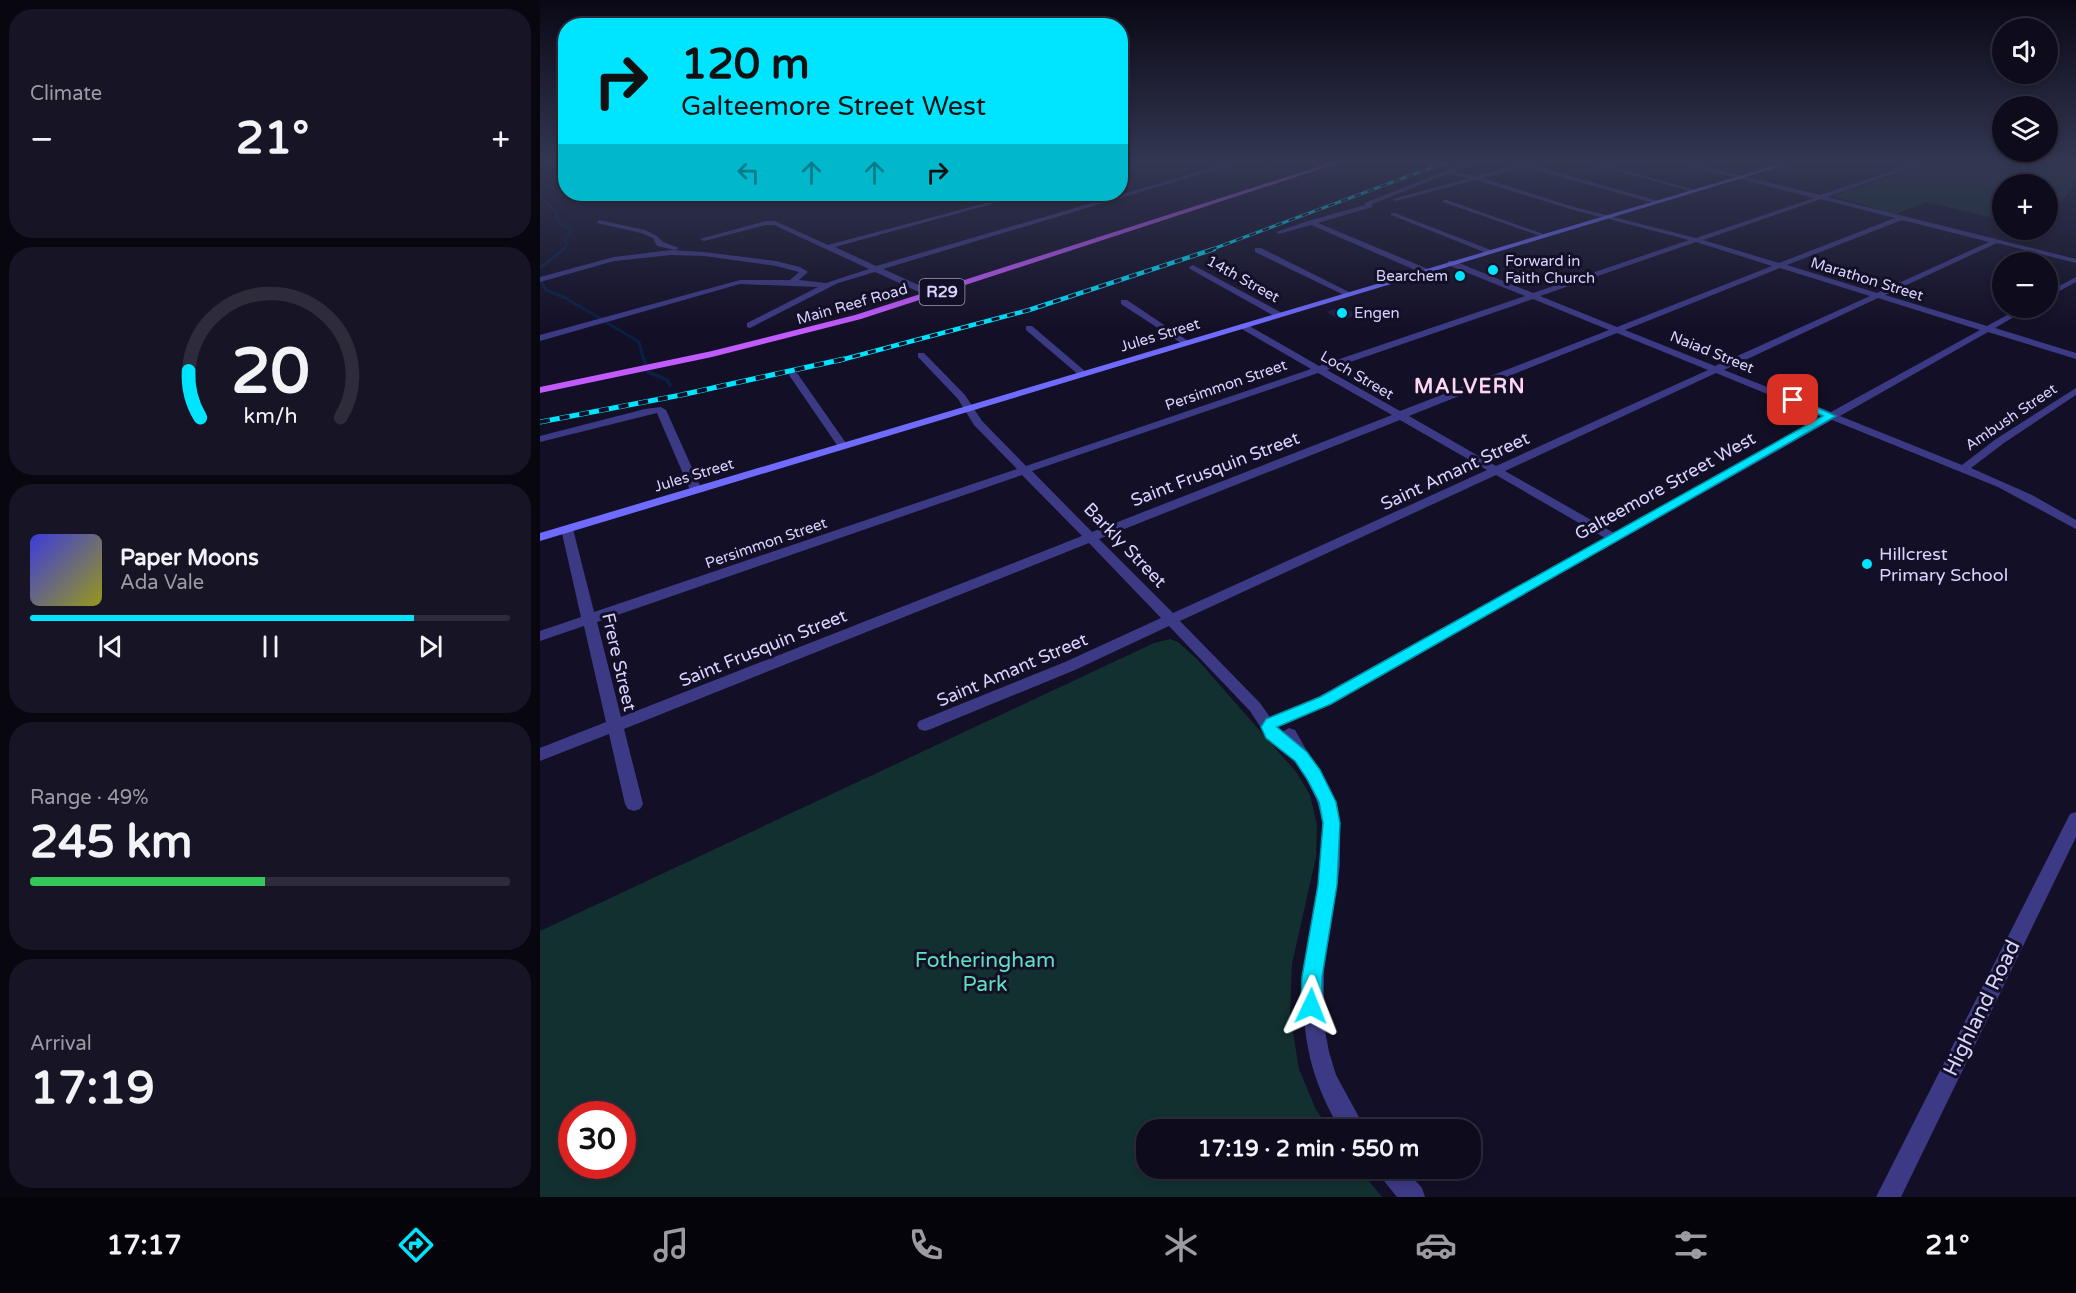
<!DOCTYPE html>
<meta charset="utf-8">
<style>
body{margin:0;font-family:"Varela Round",sans-serif;background:#171425;color:#f1f3f6;height:100vh;display:flex;flex-direction:column;font-size:22px;white-space:nowrap}
*{box-sizing:border-box;margin:0}
p{font-size:20px;color:#9b9ba3}
.icon{flex:none;width:33px;height:33px;fill:none;stroke:currentColor;stroke-width:2;stroke-linecap:round;stroke-linejoin:round}
.map{position:relative;flex:1;overflow:hidden}
.panel{display:flex;flex-direction:column;gap:9px;padding:9px;background:#08060f;width:540px}
.panel>*{flex:none}
.hud{position:absolute;left:18px;top:18px;width:570px;height:183px;border-radius:24px;box-shadow:0 3px 9px #0003,0 0 0 2px #2e2b3b;background:#00e5ff;color:#111;overflow:hidden}
.tools{position:absolute;left:1452px;top:18px;display:grid;gap:12px}
.tools a{display:grid;place-items:center;width:66px;height:66px;border-radius:50%;background:#0e0b1c;box-shadow:0 3px 9px #0003,0 0 0 2px #2e2b3b;font-size:30px}
.speed{position:absolute;left:18px;top:1101px;display:flex;gap:12px;font-size:30px;font-weight:700;text-align:center}
.speed>*{display:grid;place-content:center;width:78px;height:78px;border-radius:50%;background:#0e0b1c;box-shadow:0 3px 9px #0003,0 0 0 2px #2e2b3b;line-height:1}
.speed .limit{border:9px solid #d22;background:#fff;color:#111}
.pin{position:absolute;display:grid;place-items:center;width:51px;height:51px;color:#fff;margin:-26px;border-radius:12px;box-shadow:0 3px 9px #0006}
.me{position:absolute;width:66px;margin:-33px;rotate:2deg;stroke-linejoin:round;filter:drop-shadow(0 0 4px #0008)}
.turn{display:flex;align-items:center;gap:21px;height:126px;padding:0 24px;font-size:27px}
.turn .icon{width:78px;height:78px;stroke-width:2.5}
.turn b{display:block;font-size:42px;line-height:51px}
.lanes{display:flex;align-items:center;height:57px;padding:0 24px;background:#0003;justify-content:center;gap:30px;direction:ltr}
.lanes .off{opacity:.35}
.big{font-size:45px;font-weight:700;line-height:1.1}
.panel .widget{flex:1;display:flex;flex-direction:column;justify-content:center;gap:9px;min-width:0;padding:0 21px;border-radius:24px;background:#171425}
.panel .dial{align-items:center;gap:0}
.dial svg{height:156px;overflow:visible;fill:none;stroke:#2e2b3b;stroke-width:7;stroke-linecap:round;text-anchor:middle}
.dial text{fill:#f1f3f6;stroke:none}
.song{display:flex;align-items:center;gap:18px}
.cover{width:72px;height:72px;border-radius:9px;background:linear-gradient(135deg,hsl(240 70% 55%),hsl(60 70% 35%))}
.played{height:6px;border-radius:3px;background:linear-gradient(90deg,#00e5ff 80%,#2e2b3b 80%)}
.keys{display:flex;justify-content:space-around;direction:ltr}
.heat{display:flex;justify-content:space-between;align-items:center;font-size:33px;direction:ltr}
.charge{height:9px;border-radius:4px;background:linear-gradient(90deg,#34c759 49%,#2e2b3b 0)}
.trip{position:absolute;left:596px;top:1119px;width:345px;height:60px;border-radius:24px;background:#0e0b1c;box-shadow:0 3px 9px #0003,0 0 0 2px #2e2b3b;font-weight:700;line-height:60px;text-align:center}
.menu{display:flex;height:96px;justify-content:space-around;align-items:center;background:#06040b;color:#9b9ba3}
.menu .icon{width:42px;height:42px}
.menu .current{color:#00e5ff}
.menu b{font-size:27px;color:#f1f3f6}
main{display:flex;flex:1;min-height:0}
.map>svg:first-child{display:block}
.green{fill:#12302f;fill-rule:evenodd}
.lines{fill:none;stroke-linecap:round;stroke-linejoin:round}
.stream-far2{stroke:#0a1f44;stroke-width:2}
.stream-far1{stroke:#0a1f44;stroke-width:3}
.stream{stroke:#0a1f44;stroke-width:4}
.building{fill:#241b47}
.street{fill:#3d3a85;fill-rule:evenodd}
.secondary{fill:#6f6bff;fill-rule:evenodd}
.primary{fill:#c25bff;fill-rule:evenodd}
.rail-far2-casing{stroke:#00e5ff;stroke-width:3}
.rail-far1-casing{stroke:#00e5ff;stroke-width:4.5}
.rail-casing{stroke:#00e5ff;stroke-width:5}
.rail-far2{stroke:#130f26;stroke-width:2;stroke-dasharray:7;stroke-linecap:butt}
.rail-far1{stroke:#130f26;stroke-width:3;stroke-dasharray:8;stroke-linecap:butt}
.rail{stroke:#130f26;stroke-width:4;stroke-dasharray:10;stroke-linecap:butt}
.route{fill:#00e5ff;stroke:#0095a6;stroke-width:1.5}
.poi-dot{fill:#00e5ff;stroke:#130f26;stroke-width:2}
.labels{text-anchor:middle;dominant-baseline:central;stroke-width:6;stroke-linejoin:round;paint-order:stroke}
.far-poi-label{font-size:15px;fill:#d9d4ff;stroke:#130f26;text-anchor:start}
.far-street-label{font-size:15px;fill:#d9d4ff;stroke:#130f26}
.shield{fill:#130f26;stroke:#9e99be;stroke-width:1.5}
.shield-label{font-size:16px;font-weight:bold;fill:#d9d4ff}
.street-label{font-size:18px;fill:#d9d4ff;stroke:#130f26}
.poi-label{font-size:18px;fill:#d9d4ff;stroke:#130f26;text-anchor:start}
.far-district-label{font-size:20px;font-weight:bold;letter-spacing:1.5px;fill:#ffd6f0;stroke:#130f26}
.near-park-label{font-size:21px;fill:#5fe0c0;stroke:#130f26}
.near-street-label{font-size:21px;fill:#d9d4ff;stroke:#130f26}
</style>
<main>
<section class="panel">
<div class="widget"><p>Climate</p>
<div class="heat"><a>−</a><b class="big">21°</b><a>+</a></div>
</div>
<div class="widget dial"><svg viewBox="0 0 100 80">
<path d="M14 69A42 42 0 1 1 86 69"/>
<path d="M14 69A42 42 0 0 1 8 45" stroke="#00e5ff"/>
<text x="50" y="56" font-size="32" font-weight="700">20</text>
<text x="50" y="72" font-size="11">km/h</text>
</svg></div>
<div class="widget">
<div class="song"><i class="cover"></i><div><b>Paper Moons</b><p>Ada Vale</p></div></div>
<div class="played"></div>
<div class="keys"><svg class="icon" aria-label="previous" viewBox="0 0 24 24"><path d="M18 5L8 12l10 7zM5 5v14"/></svg><svg class="icon" aria-label="pause" viewBox="0 0 24 24"><path d="M8 5v14M16 5v14"/></svg><svg class="icon" aria-label="next" viewBox="0 0 24 24"><path d="M6 5l10 7-10 7zM19 5v14"/></svg></div>
</div>
<div class="widget"><p>Range · 49%</p><b class="big">245 km</b><div class="charge"></div></div>
<div class="widget"><p>Arrival</p><b class="big">17:19</b></div>
</section>
<div class="map">
<svg width="1536" height="1197" viewBox="0 0 1536 1197">
<rect width="100%" height="100%" fill="#130f26"/>
<path class="green" d="M1390,163H1536V183L1517,208L1508,217V184H1462V220L1386,202L1356,214L1292,196Z
M630,639L638,642L657,659L757,773L770,795L777,825L776,857L752,964L750,1014L759,1069L776,1110L790,1129L606,1130V1168L819,1169L842,1197H0V931L614,643ZM32,1114H82V1166H32Z"/>
<g class="lines">
<path class="stream-far2" d="M0,196L16,213L19,223L32,230L25,239L27,245L23,250"/>
<path class="stream-far1" d="M0,268L24,249
M0,280L6,290L28,299
M30,301L63,320
M64,321L99,342L104,361"/>
<path class="stream" d="M104,359L105,363
M108,372L127,380L130,385"/>
</g>
<path class="building" d="M802,307L818,315L801,320L786,312Z"/>
<g class="lines">
<path class="street" d="M590,163H599L580,169V165Z
M689,163H697L343,269L396,293V297H390L335,272L298,283L210,328L207,327V323L278,287L200,284L0,341V335L200,280H250L259,272L236,266L164,256L131,255L74,261L0,282V277L74,257L131,250L164,252L236,261L260,267L268,272L259,280L286,283L329,269L234,225H226L164,241L160,239L226,221H235L288,245L480,194H488L295,247L336,266Z
M926,163H934L914,172L936,176L987,163H996L992,165L1118,201V203H1114L985,167L943,178L1034,207L1156,238L1274,198L1139,163H1148L1280,195L1376,163H1384L1287,197L1536,259V263L1457,243L1345,295L1447,326L1480,308H1489L1455,328L1536,353V359L1448,332L1300,416L1422,465L1456,439L1536,388V395L1464,443L1431,468L1492,495L1536,520V529L1458,487L1292,420L790,704L744,725L738,723L736,719L738,715L780,696L1065,538L956,475L640,621L720,703L737,727L735,730L742,732L749,728L755,730L787,786L800,820V866L784,970V1025L789,1052L796,1075L826,1130H801C756,1058 758,991 774,910C779,881 787,850 782,820C778,797 766,778 754,758C745,755 733,745 728,736L730,733L723,731L710,711L629,626L535,670L391,729L385,731L379,729L377,725L379,721L525,662L621,618L549,543L84,729L103,804L100,809L94,811L88,809L85,804L69,734L0,761V748L66,722L44,626L0,641V631L41,617L21,529L23,526H31L33,529L54,612L477,469L434,425L418,399L378,357V353H384L425,395L442,421L486,466L771,369L700,328V324H706L779,366L985,296L908,265V261H914L993,293L1149,240L1030,209L936,180L856,201L853,199L929,178L908,174L832,204V207L778,223L888,269V273H882L771,225L739,234L736,232L768,221L825,205V203ZM1281,199L1355,218L1239,263L1163,240ZM1362,220L1449,242L1337,293L1247,265ZM1156,242L1232,266L1077,327L1000,296ZM1240,268L1330,296L1175,366L1085,330ZM1338,298L1440,330L1291,412L1184,370ZM993,299L1069,330L860,411L787,370ZM1077,333L1168,370L956,466L869,416ZM778,373L852,415L552,532L492,471ZM1176,373L1283,417L1074,533L965,471ZM860,420L947,470L633,613L559,539ZM482,475L542,536L81,717L57,622Z
M1050,163H1059L1158,191L1153,192Z
M903,200H907L1009,236L1003,237L903,202Z
M851,213H855L956,252L949,254L851,215Z
M59,220L105,230L117,236L123,242L139,248L135,250L117,246L113,238L101,233L57,223Z
M715,248H721L813,294L806,296L715,252Z
M653,265L742,313L743,315L736,317L650,269L649,267Z
M1536,277V282L1508,297V292Z
M581,300H587L651,343L644,345L581,304Z
M486,326H492L546,372V376H540L486,330Z
M251,373H257L308,446L307,448H299L249,375Z
M121,407L126,410L162,490L160,492L156,493L150,490L117,413L0,442V436L105,409Z
M1536,812V837L1361,1197H1336L1530,814Z
M836,1168H864L882,1188L885,1197H857L840,1176Z"/>
<path class="secondary" d="M1243,163H1252L0,541V533Z"/>
<path class="primary" d="M790,163H799L321,319L172,357L0,393V387L172,351L315,315Z"/>
<g class="rail-far2-casing">
<path id="rail-far2" d="M670,250L904,163"/>
</g>
<g class="rail-far1-casing">
<path id="rail-far1" d="M297,361L489,310L674,249"/>
</g>
<g class="rail-casing">
<path id="rail" d="M0,422L141,395L304,359"/>
</g>
<use href="#rail-far2" class="rail-far2"/>
<use href="#rail-far1" class="rail-far1"/>
<use href="#rail" class="rail"/>
</g>
<linearGradient id="sky" x2="0" y2="1"><stop stop-color="#0a0815"/><stop offset="0.49" stop-color="#333752"/><stop offset="1" stop-color="#333752" stop-opacity="0"/></linearGradient>
<rect width="1536" height="330" fill="url(#sky)"/>
<path class="route" d="M1249,398H1256L1296,416L791,704L737,727L767,752L780,770L796,802L800,823L797,885L782,977V1006L779,1013L771,1016L764,1013L761,1006L762,977L778,885L783,823L779,802L767,779L755,761L726,738L721,727L726,719L780,697L1283,416L1249,403Z"/>
<g class="poi-dot">
<circle cx="953" cy="270" r="6"/>
<circle cx="920" cy="276" r="6"/>
<circle cx="802" cy="313" r="6"/>
<circle cx="1327" cy="564" r="6"/>
</g>
<g class="labels">
<g class="far-poi-label">
<text x="965" y="261">Forward in<tspan x="965" dy="17">Faith Church</tspan></text>
<text x="908" y="276" text-anchor="end">Bearchem</text>
<text x="814" y="313">Engen</text>
</g>
<g class="far-street-label">
<text transform="translate(703 279) rotate(29)">14th Street</text>
<text transform="translate(1327 279) rotate(17)">Marathon Street</text>
<text transform="translate(312 304) rotate(-16)">Main Reef Road</text>
<text transform="translate(620 335) rotate(-17)">Jules Street</text>
<text transform="translate(1172 352) rotate(22)">Naiad Street</text>
<text transform="translate(817 375) rotate(30)">Loch Street</text>
<text transform="translate(686 385) rotate(-19)">Persimmon Street</text>
<text transform="translate(1471 417) rotate(-34)">Ambush Street</text>
<text transform="translate(154 475) rotate(-17)">Jules Street</text>
<text transform="translate(226 543) rotate(-19)">Persimmon Street</text>
</g>
<rect class="shield" x="379.5" y="279" width="45" height="26" rx="4.5"/>
<g class="shield-label">
<text x="402" y="292">R29</text>
</g>
<g class="street-label">
<text transform="translate(675 469) rotate(-21)">Saint Frusquin Street</text>
<text transform="translate(915 471) rotate(-25)">Saint Amant Street</text>
<text transform="translate(1125 486) rotate(-29)">Galteemore Street West</text>
<text transform="translate(585 545) rotate(46)">Barkly Street</text>
<text transform="translate(223 648) rotate(-22)">Saint Frusquin Street</text>
<text transform="translate(79 662) rotate(77)">Frere Street</text>
<text transform="translate(472 670) rotate(-23)">Saint Amant Street</text>
</g>
<g class="poi-label">
<text x="1339" y="554">Hillcrest<tspan x="1339" dy="21">Primary School</tspan></text>
</g>
<g class="far-district-label">
<text x="930" y="387">MALVERN</text>
</g>
<g class="near-park-label">
<text x="445" y="960">Fotheringham<tspan x="445" dy="24">Park</tspan></text>
</g>
<g class="near-street-label">
<text transform="translate(1442 1008) rotate(-64)">Highland Road</text>
</g>
</g>
</svg>
<div class="tools">
<a><svg class="icon" aria-label="sound" viewBox="0 0 24 24"><path d="M4 9h4l5-4v14l-5-4H4zM17 9q2 3 0 6"/></svg></a>
<a><svg class="icon" aria-label="layers" viewBox="0 0 24 24"><path d="M12 4l9 5-9 5-9-5zM3 14l9 5 9-5"/></svg></a>
<a>+</a>
<a>−</a>
</div>
<div class="speed"><div class="limit">30</div></div>
<div class="pin" style="left:1253px;top:400px;background:#d93025"><svg class="icon" aria-label="arrive" viewBox="0 0 24 24"><path d="M6 21V4h12l-3 4 3 4H6"/></svg></div>
<svg class="me" style="left:771px;top:1006px" viewBox="-20 -20 40 40"><path d="M0-17L14 15 0 8-14 15z" fill="#00e5ff" stroke="#fff" stroke-width="4"/></svg>
<div class="trip">17:19 · 2 min · 550 m</div>
<div class="hud">
<div class="turn"><svg class="icon" aria-label="right" viewBox="0 0 24 24"><path d="M7 20v-9h11M14 6l5 5-5 5"/></svg><div><b>120 m</b>Galteemore Street West</div></div>
<div class="lanes"><svg class="icon off" aria-label="left" viewBox="0 0 24 24"><path d="M17 20v-9H6M10 6l-5 5 5 5"/></svg><svg class="icon off" aria-label="ahead" viewBox="0 0 24 24"><path d="M12 20V5M6 11l6-6 6 6"/></svg><svg class="icon off" aria-label="ahead" viewBox="0 0 24 24"><path d="M12 20V5M6 11l6-6 6 6"/></svg><svg class="icon" aria-label="right" viewBox="0 0 24 24"><path d="M7 20v-9h11M14 6l5 5-5 5"/></svg></div>
</div>
</div>
</main>
<nav class="menu">
<b>17:17</b>
<svg class="icon current" aria-label="directions" viewBox="0 0 24 24"><path d="M12 3l9 9-9 9-9-9zM9 14v-3h6M13 9l2 2-2 2"/></svg>
<svg class="icon" aria-label="music" viewBox="0 0 24 24"><path d="M9 18V5l10-2v13"/><circle cx="6" cy="18" r="3"/><circle cx="16" cy="16" r="3"/></svg>
<svg class="icon" aria-label="phone" viewBox="0 0 24 24"><path d="M5 4h4l2 5-3 2q2 4 5 5l2-3 5 2v4C11 20 4 13 5 4z"/></svg>
<svg class="icon" aria-label="climate" viewBox="0 0 24 24"><path d="M12 3v18M4 7l16 10M4 17L20 7"/></svg>
<svg class="icon" aria-label="car" viewBox="0 0 24 24"><path d="M5 17H2v-5l4-1 3-4h7l3 4 3 1v5h-3M9 17h6M6 11h13"/><circle cx="7" cy="17" r="2"/><circle cx="17" cy="17" r="2"/></svg>
<svg class="icon" aria-label="filters" viewBox="0 0 24 24"><path d="M4 7h16M4 17h16"/><circle cx="9" cy="7" r="2"/><circle cx="15" cy="17" r="2"/></svg>
<b>21°</b>
</nav>
